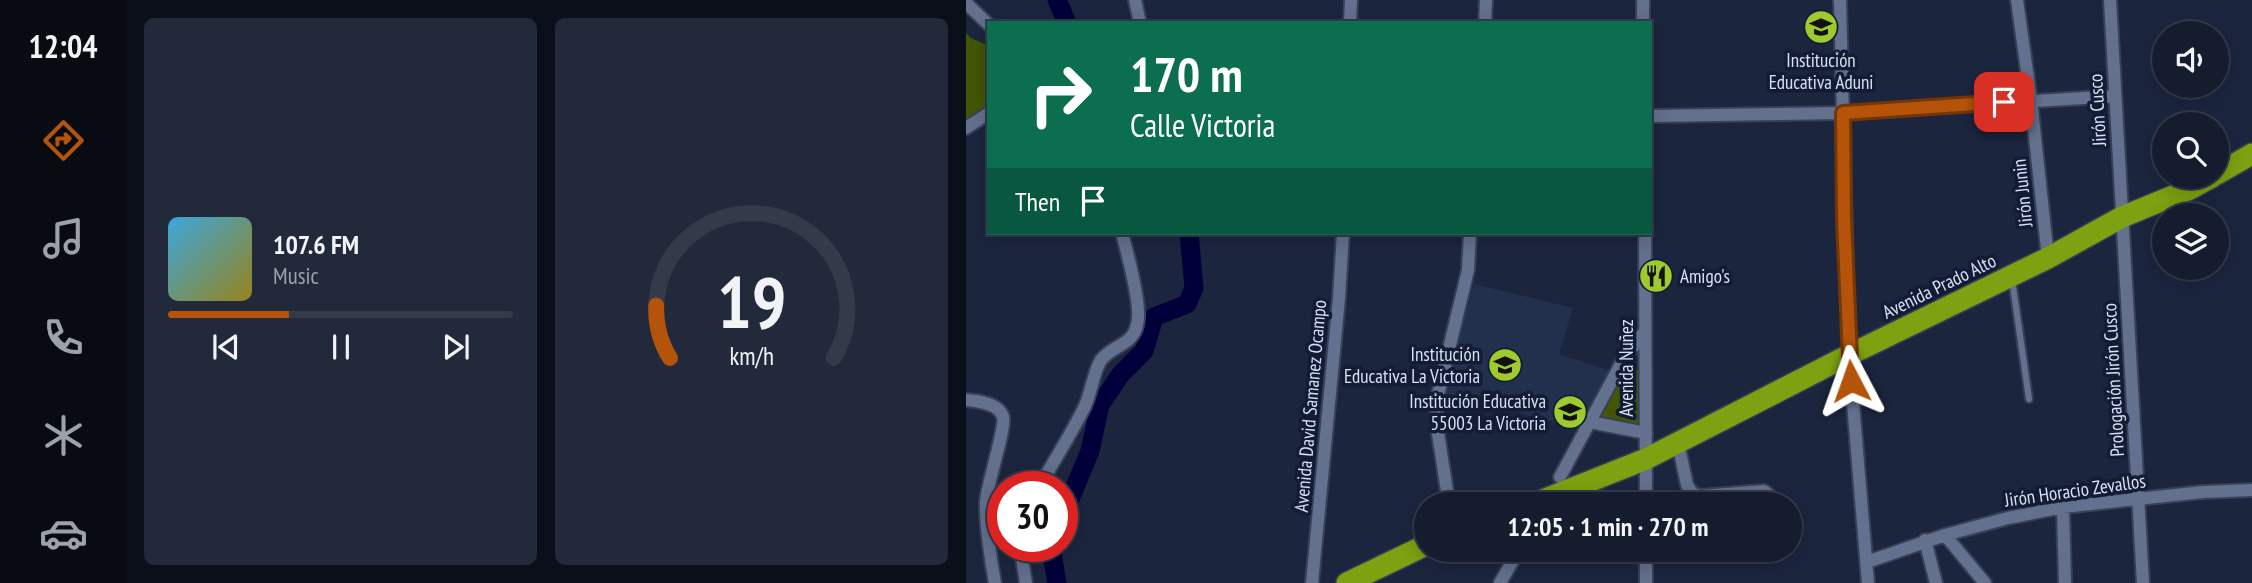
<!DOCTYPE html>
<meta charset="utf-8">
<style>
body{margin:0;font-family:"PT Sans Narrow",sans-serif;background:#21293a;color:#f1f3f6;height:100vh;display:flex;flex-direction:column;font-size:26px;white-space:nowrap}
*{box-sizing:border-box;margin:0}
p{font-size:23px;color:#9da1aa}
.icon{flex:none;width:38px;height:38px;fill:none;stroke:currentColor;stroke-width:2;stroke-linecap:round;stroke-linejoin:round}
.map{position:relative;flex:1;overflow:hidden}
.panel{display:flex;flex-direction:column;gap:18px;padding:18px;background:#0b0f19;width:840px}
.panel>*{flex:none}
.top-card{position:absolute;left:21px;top:21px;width:665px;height:214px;border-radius:0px;box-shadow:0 4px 18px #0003,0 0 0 2px #333a4a;background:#0b6e4f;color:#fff;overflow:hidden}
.buttons{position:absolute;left:1186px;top:21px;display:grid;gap:14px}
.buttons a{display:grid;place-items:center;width:77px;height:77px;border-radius:50%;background:#141c2e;box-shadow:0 4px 18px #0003,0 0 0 2px #333a4a;font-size:35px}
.speed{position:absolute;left:21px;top:471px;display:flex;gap:14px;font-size:35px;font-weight:700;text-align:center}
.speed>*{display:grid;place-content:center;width:91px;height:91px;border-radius:50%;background:#141c2e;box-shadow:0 4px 18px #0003,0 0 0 2px #333a4a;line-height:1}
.speed .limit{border:10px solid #d22;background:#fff;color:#111}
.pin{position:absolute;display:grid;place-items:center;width:60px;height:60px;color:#fff;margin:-30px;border-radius:14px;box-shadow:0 4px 10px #0006}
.me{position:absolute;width:77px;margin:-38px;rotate:356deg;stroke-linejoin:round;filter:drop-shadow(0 0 5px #0008)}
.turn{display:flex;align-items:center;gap:24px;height:147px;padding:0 28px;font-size:32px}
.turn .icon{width:91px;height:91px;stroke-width:2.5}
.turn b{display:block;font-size:49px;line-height:60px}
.then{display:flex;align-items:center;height:66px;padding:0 28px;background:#0003;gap:14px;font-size:26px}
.panel .tile{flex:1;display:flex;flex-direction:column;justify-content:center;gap:10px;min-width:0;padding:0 24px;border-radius:10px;background:#21293a}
.panel .dial{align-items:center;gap:0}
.dial svg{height:182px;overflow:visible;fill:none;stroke:#333a4a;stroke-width:7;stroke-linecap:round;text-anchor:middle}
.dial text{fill:#f1f3f6;stroke:none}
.song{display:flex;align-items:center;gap:21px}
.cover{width:84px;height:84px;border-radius:10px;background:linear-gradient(135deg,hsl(200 70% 55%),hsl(50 70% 35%))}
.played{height:7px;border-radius:4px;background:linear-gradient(90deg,#b45309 35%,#333a4a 35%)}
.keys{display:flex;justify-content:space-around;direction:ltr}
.panel .tiles{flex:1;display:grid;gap:18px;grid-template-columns:repeat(2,1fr)}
.trip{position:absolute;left:448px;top:492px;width:388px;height:70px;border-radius:35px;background:#141c2e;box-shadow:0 4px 18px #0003,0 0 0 2px #333a4a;font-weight:700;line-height:70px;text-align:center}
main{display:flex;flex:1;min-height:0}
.tab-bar{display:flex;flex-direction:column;width:126px;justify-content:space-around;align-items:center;background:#080b12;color:#9da1aa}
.tab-bar .icon{width:49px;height:49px}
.tab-bar .selected{color:#b45309}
.tab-bar b{font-size:32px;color:#f1f3f6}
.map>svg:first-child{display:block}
.built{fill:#222f4d}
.green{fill:#425606}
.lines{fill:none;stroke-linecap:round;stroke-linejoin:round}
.river{stroke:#01003a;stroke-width:19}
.lane-casing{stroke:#384055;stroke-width:10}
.street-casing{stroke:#384055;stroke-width:16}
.highway-casing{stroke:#384055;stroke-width:24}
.lane{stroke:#63708e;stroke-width:6}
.street{stroke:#63708e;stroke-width:12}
.highway{stroke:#7da110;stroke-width:21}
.route-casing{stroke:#753606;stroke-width:18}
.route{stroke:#b45309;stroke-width:12}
.labels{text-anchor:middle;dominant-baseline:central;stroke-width:7;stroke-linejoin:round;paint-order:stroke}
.poi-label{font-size:19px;fill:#d8e0f1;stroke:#121c34;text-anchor:end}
.street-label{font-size:19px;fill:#d8e0f1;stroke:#121c34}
</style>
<main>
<nav class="tab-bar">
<b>12:04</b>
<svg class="icon selected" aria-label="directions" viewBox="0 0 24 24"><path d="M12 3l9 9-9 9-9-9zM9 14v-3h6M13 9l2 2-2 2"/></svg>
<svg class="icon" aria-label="music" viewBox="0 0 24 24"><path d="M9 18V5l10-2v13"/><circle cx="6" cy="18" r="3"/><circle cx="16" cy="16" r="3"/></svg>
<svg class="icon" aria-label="phone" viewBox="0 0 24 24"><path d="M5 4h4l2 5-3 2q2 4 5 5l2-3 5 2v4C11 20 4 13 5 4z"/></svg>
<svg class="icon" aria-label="climate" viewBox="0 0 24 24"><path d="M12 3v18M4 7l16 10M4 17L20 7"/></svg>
<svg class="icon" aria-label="car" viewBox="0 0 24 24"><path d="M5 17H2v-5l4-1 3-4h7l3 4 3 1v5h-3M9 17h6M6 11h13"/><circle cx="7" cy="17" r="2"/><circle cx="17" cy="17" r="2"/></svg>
</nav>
<section class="panel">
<div class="tiles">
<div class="tile">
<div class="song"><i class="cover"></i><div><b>107.6 FM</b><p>Music</p></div></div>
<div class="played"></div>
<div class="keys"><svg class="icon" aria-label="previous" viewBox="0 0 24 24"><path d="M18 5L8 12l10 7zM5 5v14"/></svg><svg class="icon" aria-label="pause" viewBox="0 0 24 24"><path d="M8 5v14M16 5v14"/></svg><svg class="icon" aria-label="next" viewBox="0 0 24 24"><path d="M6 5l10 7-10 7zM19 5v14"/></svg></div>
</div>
<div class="tile dial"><svg viewBox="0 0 100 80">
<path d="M14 69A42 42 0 1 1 86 69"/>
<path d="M14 69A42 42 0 0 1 8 46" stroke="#b45309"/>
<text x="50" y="56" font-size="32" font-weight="700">19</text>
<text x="50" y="72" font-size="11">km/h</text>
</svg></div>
</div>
</section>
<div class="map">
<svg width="1286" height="583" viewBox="0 0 1286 583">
<rect width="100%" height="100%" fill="#1b253e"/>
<path class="built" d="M508,284L607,308L593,354L646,371L616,429L477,393Z"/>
<path class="green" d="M0,33L5,38L23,46V106L0,120Z
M659,366L672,370L677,427L629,419Z"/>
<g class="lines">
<path class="river" d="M91,0L101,23
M96,518L124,451L134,405L155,374L178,351L188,317L221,304L228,288L223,233
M88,546L86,553L91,583"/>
<g class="lane-casing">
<path id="lane" d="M1046,279L1063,399"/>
</g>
<g class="street-casing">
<path id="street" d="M169,0L174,23
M677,0V23
M874,0L883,355L902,583
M1051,0L1065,100L1082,258
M1144,0L1177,583
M0,3L23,25
M384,23L385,0
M519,23L520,0
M684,116L877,113L1149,96
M0,128L23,113
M679,233L680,504
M0,400C12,401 33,403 37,417C40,428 21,484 20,502C19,522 25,562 29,583
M624,422L680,433
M712,443L721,485L727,494L734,496L798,491L802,494L803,504
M594,477L656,362L679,331
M74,486C88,460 106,433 119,406C125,393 128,370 135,360C149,342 170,347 172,318C174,299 161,252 156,233
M483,504L471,427V399L502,270L504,233
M1097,507L1099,583
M979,535L1019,583
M959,540L970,583
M54,546L60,583
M754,554L804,550
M901,562L979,535L1042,518L1097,507L1237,492L1286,490
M346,583L373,298L377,233
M534,583L553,550
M680,583V550"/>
</g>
<g class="highway-casing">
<path id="highway" d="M1251,174L1286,154
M567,504L680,459L883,355L1082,258L1156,217L1224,189L1246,177
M381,583L460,545"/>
</g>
<use href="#lane" class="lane"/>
<use href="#street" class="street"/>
<use href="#highway" class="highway"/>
</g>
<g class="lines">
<g class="route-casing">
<path id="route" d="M885,381L878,218L877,113L1038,102"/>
</g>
<use href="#route" class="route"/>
</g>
<defs>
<g id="school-disc" transform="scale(1.75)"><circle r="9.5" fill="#9fca2d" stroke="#121c34"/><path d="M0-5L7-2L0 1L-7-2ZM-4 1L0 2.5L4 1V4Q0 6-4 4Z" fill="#111"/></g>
<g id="restaurant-disc" transform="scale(1.75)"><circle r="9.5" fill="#9fca2d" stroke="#121c34"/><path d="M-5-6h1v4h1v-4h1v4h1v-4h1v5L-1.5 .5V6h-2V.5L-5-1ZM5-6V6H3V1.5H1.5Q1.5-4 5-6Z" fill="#111"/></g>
</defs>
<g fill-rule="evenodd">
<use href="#school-disc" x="855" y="27"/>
<use href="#restaurant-disc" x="690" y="276"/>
<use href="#school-disc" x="539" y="365"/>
<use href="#school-disc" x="604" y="412"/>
</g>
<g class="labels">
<g class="poi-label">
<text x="855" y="60" text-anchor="middle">Institución<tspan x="855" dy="22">Educativa Aduni</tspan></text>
<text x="714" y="276" text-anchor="start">Amigo's</text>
<text x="514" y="354">Institución<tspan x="514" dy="22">Educativa La Victoria</tspan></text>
<text x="580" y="401">Institución Educativa<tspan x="580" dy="22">55003 La Victoria</tspan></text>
</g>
<g class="street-label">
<text transform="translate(1131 110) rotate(-93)">Jirón Cusco</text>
<text transform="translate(1056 193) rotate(-96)">Jirón Junin</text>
<text transform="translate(973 286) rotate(-26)">Avenida Prado Alto</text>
<text transform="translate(660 368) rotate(-90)">Avenida Nuñez</text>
<text transform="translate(1147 380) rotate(-93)">Prologación Jirón Cusco</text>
<text transform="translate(344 406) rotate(-85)">Avenida David Samanez Ocampo</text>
<text transform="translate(1109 490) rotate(-8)">Jirón Horacio Zevallos</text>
</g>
</g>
</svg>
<div class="buttons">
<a><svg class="icon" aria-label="sound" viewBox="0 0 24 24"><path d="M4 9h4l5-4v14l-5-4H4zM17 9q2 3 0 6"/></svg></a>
<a><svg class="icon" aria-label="search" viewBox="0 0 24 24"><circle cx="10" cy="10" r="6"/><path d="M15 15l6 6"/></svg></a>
<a><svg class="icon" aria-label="layers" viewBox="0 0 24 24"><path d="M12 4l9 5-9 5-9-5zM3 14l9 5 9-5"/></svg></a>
</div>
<div class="speed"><div class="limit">30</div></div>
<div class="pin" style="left:1038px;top:102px;background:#d93025"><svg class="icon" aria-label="arrive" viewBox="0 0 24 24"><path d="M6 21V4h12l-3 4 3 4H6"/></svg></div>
<svg class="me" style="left:885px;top:381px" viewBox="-20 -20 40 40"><path d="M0-17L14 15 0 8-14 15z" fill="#b45309" stroke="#fff" stroke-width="4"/></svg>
<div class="trip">12:05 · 1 min · 270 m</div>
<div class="top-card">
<div class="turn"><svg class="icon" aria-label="right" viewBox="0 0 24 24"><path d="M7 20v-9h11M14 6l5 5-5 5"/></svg><div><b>170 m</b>Calle Victoria</div></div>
<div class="then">Then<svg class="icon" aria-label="arrive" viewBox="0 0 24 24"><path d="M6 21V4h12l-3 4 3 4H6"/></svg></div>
</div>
</div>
</main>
